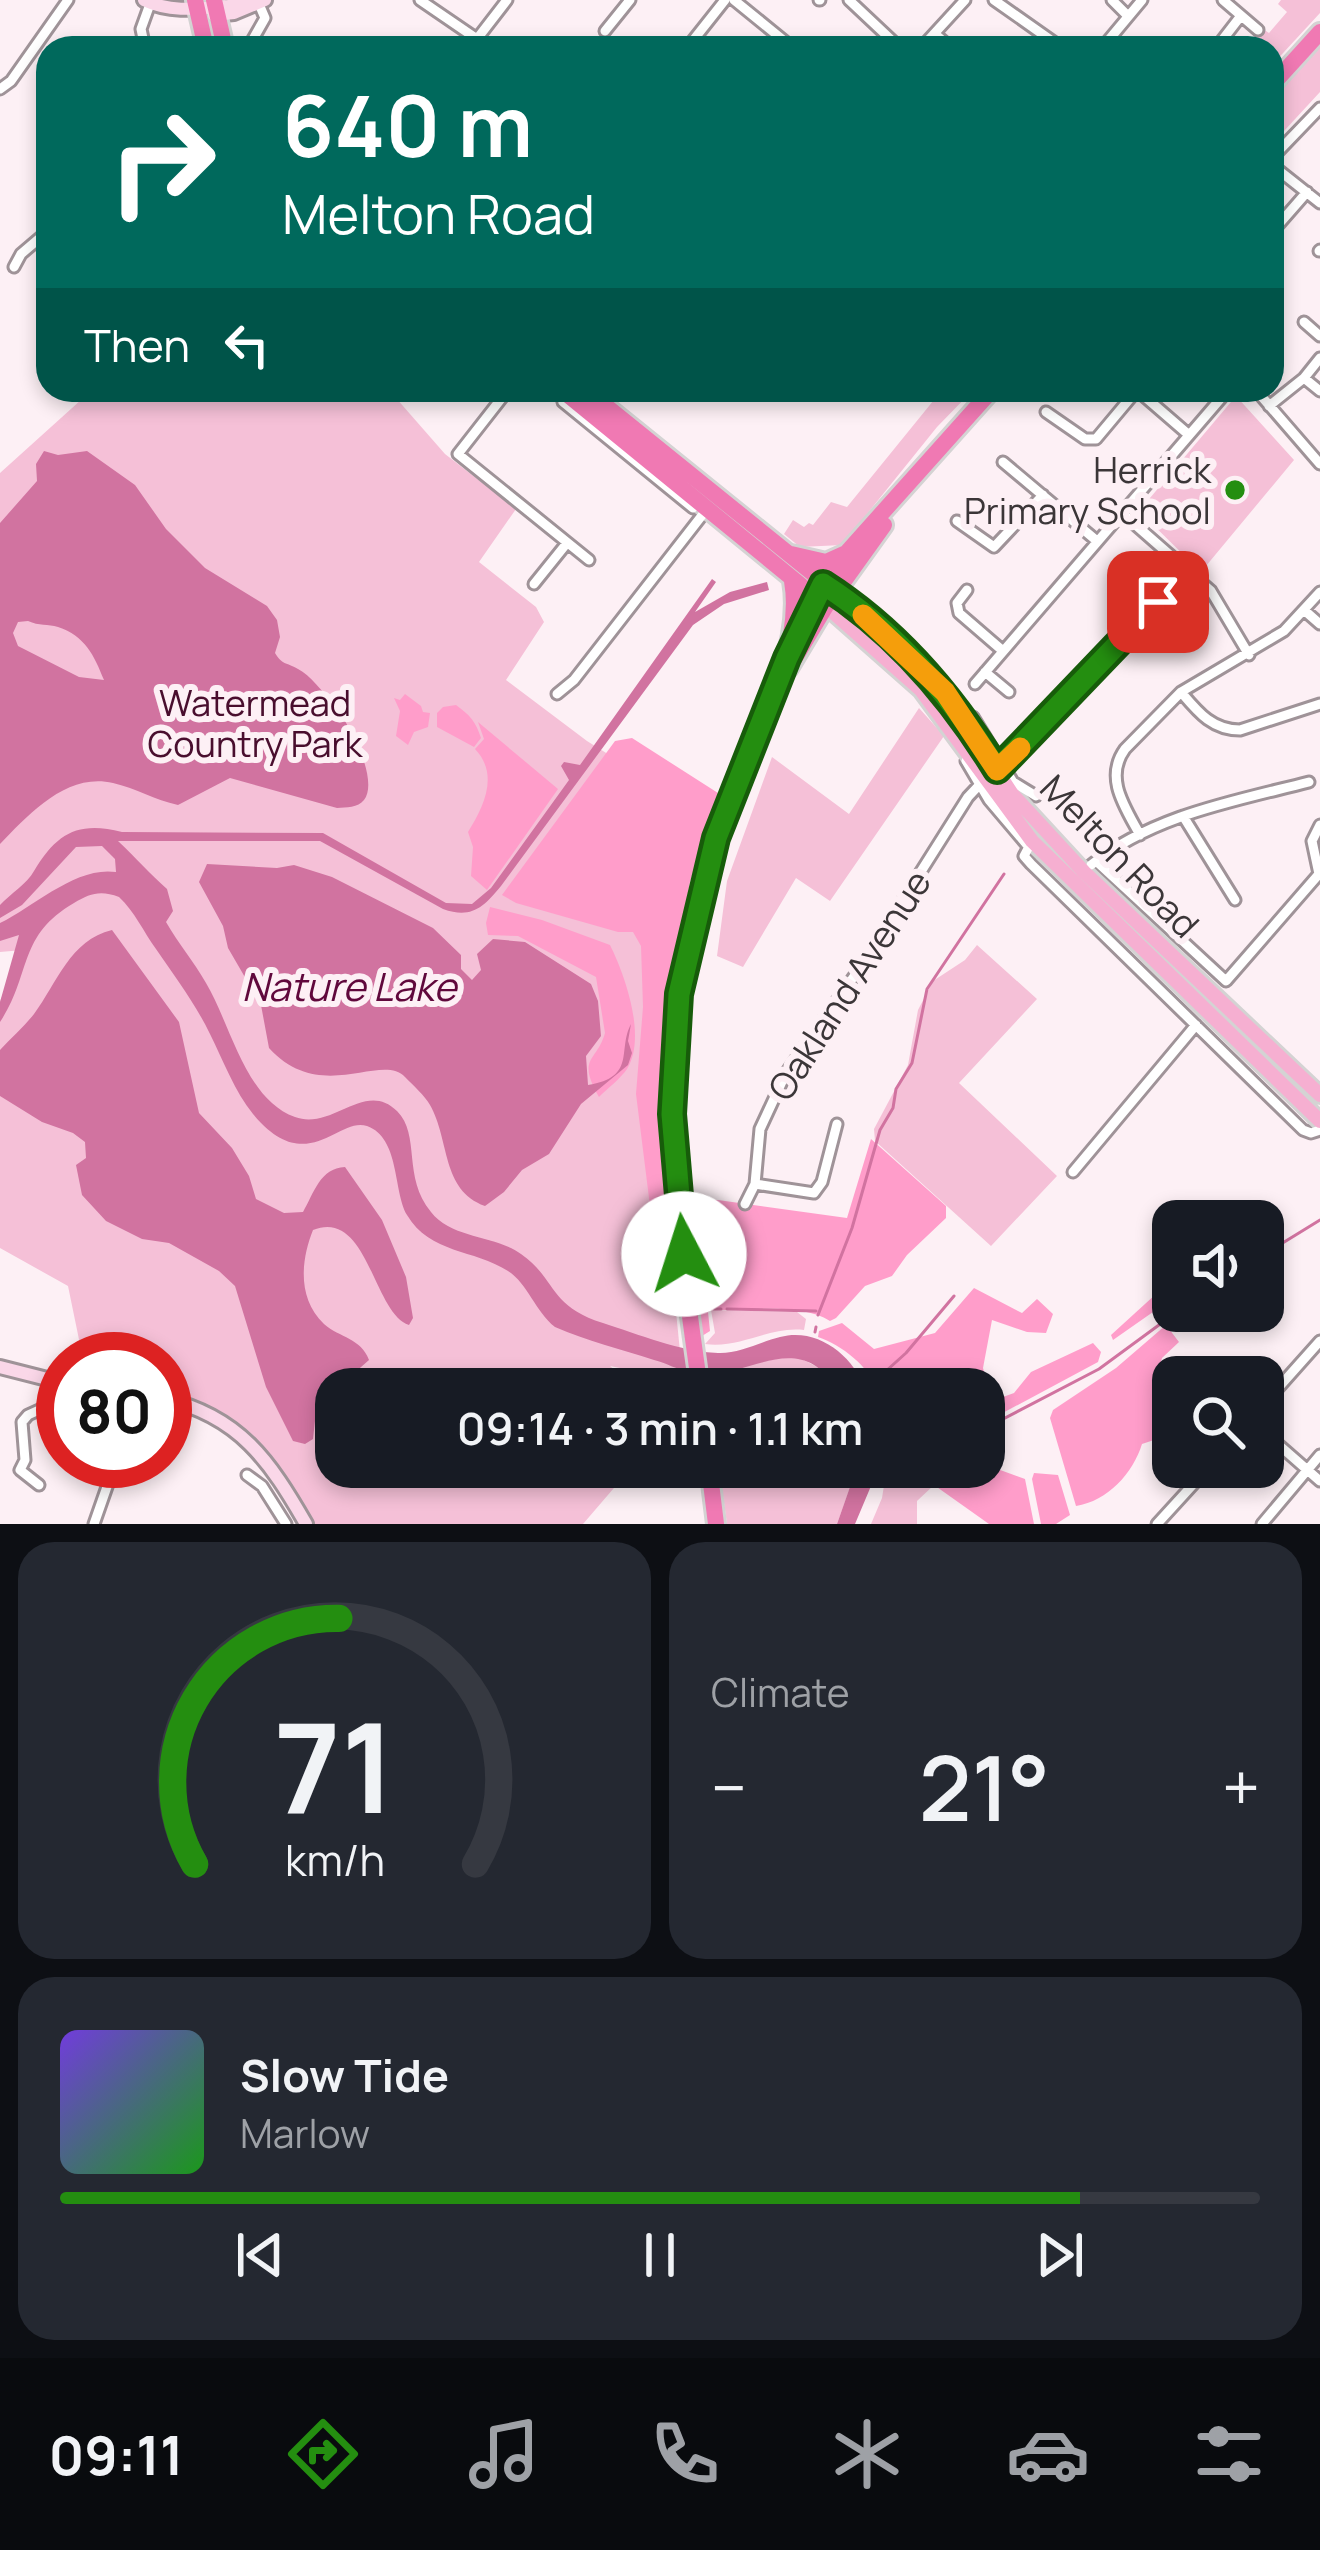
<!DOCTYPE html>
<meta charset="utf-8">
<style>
body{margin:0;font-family:Manrope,sans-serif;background:#242831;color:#f1f3f6;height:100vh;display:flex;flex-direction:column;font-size:45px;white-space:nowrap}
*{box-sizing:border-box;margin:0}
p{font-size:39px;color:#9ea1a6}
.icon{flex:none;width:66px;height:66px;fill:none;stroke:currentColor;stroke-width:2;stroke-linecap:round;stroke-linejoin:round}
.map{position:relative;height:1524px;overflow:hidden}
.side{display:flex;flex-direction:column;gap:18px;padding:18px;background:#0d0f14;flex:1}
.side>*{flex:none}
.top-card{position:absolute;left:36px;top:36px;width:1248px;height:366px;border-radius:36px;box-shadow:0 6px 18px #0003;background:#00695c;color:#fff;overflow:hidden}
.buttons{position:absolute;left:1152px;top:1200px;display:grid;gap:24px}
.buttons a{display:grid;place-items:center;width:132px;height:132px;border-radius:24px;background:#171b24;box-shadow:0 6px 18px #0003;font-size:60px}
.speed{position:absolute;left:36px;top:1332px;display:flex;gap:24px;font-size:60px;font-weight:700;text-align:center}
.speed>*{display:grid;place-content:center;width:156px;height:156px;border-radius:50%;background:#171b24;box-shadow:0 6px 18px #0003;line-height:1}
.speed .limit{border:18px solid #d22;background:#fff;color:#111}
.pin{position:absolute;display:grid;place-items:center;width:102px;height:102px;color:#fff;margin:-51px;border-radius:24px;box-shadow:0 6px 18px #0006}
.me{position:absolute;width:132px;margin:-66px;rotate:355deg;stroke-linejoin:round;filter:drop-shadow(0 0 9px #0008)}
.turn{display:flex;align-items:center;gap:42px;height:252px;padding:0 48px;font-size:54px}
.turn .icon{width:156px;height:156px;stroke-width:2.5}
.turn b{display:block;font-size:84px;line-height:102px}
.then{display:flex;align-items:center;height:114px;padding:0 48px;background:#0003;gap:24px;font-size:45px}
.big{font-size:90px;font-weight:600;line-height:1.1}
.side .tile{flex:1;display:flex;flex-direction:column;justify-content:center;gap:18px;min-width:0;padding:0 42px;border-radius:36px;background:#242831}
.side .dial{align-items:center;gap:0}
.dial svg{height:312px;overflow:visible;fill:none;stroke:#363941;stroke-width:7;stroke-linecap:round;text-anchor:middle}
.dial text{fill:#f1f3f6;stroke:none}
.song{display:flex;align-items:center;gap:36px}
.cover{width:144px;height:144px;border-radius:18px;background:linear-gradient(135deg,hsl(260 70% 55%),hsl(120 70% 35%))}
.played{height:12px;border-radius:6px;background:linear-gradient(90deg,#248e10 85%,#363941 85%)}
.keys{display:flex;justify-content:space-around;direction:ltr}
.heat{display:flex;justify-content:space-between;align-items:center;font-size:66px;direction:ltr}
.side .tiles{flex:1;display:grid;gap:18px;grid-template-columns:1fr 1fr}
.tile:last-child{grid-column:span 2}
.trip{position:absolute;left:315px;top:1368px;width:690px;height:120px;border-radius:36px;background:#171b24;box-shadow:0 6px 18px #0003;font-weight:600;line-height:120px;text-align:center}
.tabs{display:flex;height:192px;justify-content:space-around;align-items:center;background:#090b0e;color:#9ea1a6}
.tabs .icon{width:84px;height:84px}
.tabs .active{color:#248e10}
.tabs b{font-size:54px;color:#f1f3f6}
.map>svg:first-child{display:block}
.green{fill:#f5c0d7}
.forest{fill:#ff9dca}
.water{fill:#d173a0;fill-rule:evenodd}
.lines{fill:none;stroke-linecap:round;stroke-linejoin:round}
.stream{stroke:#d173a0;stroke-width:3}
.street-casing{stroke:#9f9398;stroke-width:15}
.secondary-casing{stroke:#9f9398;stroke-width:18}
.primary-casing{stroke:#d4d3d3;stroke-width:20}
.highway-casing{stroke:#d4d3d3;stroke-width:22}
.street{stroke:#fff;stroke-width:9}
.secondary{stroke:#fad7e8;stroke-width:12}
.primary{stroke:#f6afd1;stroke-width:14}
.highway{stroke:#f079b3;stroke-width:16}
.route-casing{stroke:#175c0a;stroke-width:30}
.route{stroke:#248e10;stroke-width:21}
.slow{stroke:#f59e0b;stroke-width:21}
.poi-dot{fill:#248e10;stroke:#fdf0f5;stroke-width:4.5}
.labels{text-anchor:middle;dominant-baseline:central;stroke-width:12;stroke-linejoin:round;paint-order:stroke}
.poi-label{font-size:36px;fill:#3b3638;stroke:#fdf0f5;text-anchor:end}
.park-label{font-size:36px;fill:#490e2e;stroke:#fdf0f5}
.street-label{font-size:36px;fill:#3b3638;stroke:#fdf0f5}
.water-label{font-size:39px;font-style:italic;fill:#60083c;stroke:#fdf0f5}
</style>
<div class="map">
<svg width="1320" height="1524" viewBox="0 0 1320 1524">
<rect width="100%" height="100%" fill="#fdf0f5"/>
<path class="green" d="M1281,0H1320V13L1272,65V48H1253L1259,41L1253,36L1260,27L1269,33L1287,12L1278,4Z
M1320,36V92L1272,144V93Z
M92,390H389L445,454L516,509L479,562L536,607L544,622L506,680L587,741L675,796L685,881L661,1008L655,1104L683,1381L610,1366L637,1389H336V1467H632L583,1524H312C281,1464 236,1403 165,1392V1359H83L68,1286L0,1248V1001L23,950L0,952V473Z
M942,390H973L937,427L842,545L800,547L784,534L793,520L804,527L809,523L813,525L831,502L847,507Z
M1236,396L1294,460L1201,572L1139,511Z
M919,708L944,736L830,901L796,878L743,967L717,956L727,881L772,757L849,814Z
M977,945L1037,999L959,1083L1057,1176L991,1246L875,1141L874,1129L908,1065L918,1010L933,981L965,960Z
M711,1310L797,1312L806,1319L804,1330C769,1326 740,1349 705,1344L715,1333Z
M798,1357L821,1369L838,1389H708L706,1374C737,1372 767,1356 798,1357Z
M719,1467H857V1468L837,1524H727Z
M887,1467H909L934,1485L917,1501V1524H871L882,1498Z"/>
<path class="forest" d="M405,694L421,706L423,712L430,713L428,727L414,732L408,745L396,736L400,711L394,698L400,700Z
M456,705C470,715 476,722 481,738L474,747L437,727V713L443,707Z
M478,722L558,789L487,890L471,876L473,847L468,832C483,808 500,775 475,749L484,739Z
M632,738L718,793L690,882L667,1007L662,1103L674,1254L668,1262L660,1261L656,1254L636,1094L643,1007L641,946L633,932H618L516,903L502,895L615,741Z
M490,907L542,920L610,945C625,975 647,1037 627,1069C620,1079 608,1088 599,1097C576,1057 597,1062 605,1033L596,977L518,936L488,935L486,923Z
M871,1139L946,1206V1218L907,1255L892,1276L865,1286L836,1318L830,1321C800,1302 747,1311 711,1310L708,1312L710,1331L702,1336L686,1199L718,1200L847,1218Z
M1168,1283L1173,1288V1298L1113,1340L1111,1335Z
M974,1288L1022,1313L1037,1299L1053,1314L1046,1333L1027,1332L992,1320L983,1368L992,1401L1014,1393L1031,1372L1093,1343L1101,1352L1098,1362L984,1423V1389H877C867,1365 843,1346 818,1337L819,1331L842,1323L874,1349L935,1333Z
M1166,1325L1179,1342L1162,1358L1157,1376L1173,1392V1416L1161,1418L1155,1432L1157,1439L1142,1444C1133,1473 1108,1501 1076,1506L1050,1418L1053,1410L1116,1368Z
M984,1457L992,1467L1025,1479L1034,1524H989L934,1485V1474L941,1470L951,1472L954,1467H984Z
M1034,1473L1058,1475L1070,1515L1056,1524H1041L1032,1479Z"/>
<path class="water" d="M44,451L58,455L87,451L135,485L166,529L205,568L267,606L277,620L280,637L275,653C282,665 286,662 298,669C310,675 323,692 332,703C347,719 380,779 364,800C358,808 346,807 337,808L230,778L178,805C155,800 135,788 113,783C67,772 29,814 0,844V523L37,481L36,464ZM28,621C39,626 48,624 58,627C85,636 94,655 104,680L79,677L18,646L13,633L18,622Z
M712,579L716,582L695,612L730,592L767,582L769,590L724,604L693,625L501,886C483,908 471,919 443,909L320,841H118C136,858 150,874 167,889L173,911L166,922C178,943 194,962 206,983C231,1025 245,1099 295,1117C332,1131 365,1079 397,1111C421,1135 402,1177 431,1212C452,1239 495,1235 521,1254C557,1279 548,1306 603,1323C638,1334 681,1352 718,1353C738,1354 760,1342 780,1337C817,1327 853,1355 865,1389H838C794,1324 748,1384 690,1372C678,1370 666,1363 654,1360C621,1349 587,1341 555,1327C535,1311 528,1284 508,1271C474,1249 430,1254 407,1215C393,1190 400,1138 367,1126C338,1116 307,1179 253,1114C235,1092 223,1060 210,1034C195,1003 175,977 156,949C143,931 135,912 119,897C101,890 90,893 74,903C17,936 32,974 0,1022V1002L19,935L0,941V923C35,906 76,866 116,872L115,859L102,846L76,847L22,905L0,918V905C10,894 27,884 34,871C57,833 78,821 122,832L323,833L446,903L472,904L491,888L569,780L561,766L564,762L580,765Z
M207,864L277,868L294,865L332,877L433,928L461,955V969L472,980L481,970L477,954L493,939L525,942L591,984L598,1001L601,1036L586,1056L588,1085C637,1077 617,1050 631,1024L628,1041L632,1053L628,1065L581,1104L549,1154L522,1170L504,1192L485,1206C441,1190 450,1140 430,1105C425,1096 413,1085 405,1077C381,1052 321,1105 269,1048L261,1005L228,948L223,926L199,882Z
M112,930L179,1022L199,1113L232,1148L249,1176L256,1199L284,1213L303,1212C314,1193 320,1168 345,1167L382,1220L406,1277L413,1318L409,1325C373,1313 368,1208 313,1230C301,1260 297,1298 324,1324C340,1338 361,1338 369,1360L336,1389L334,1407L315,1421L313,1439L305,1444L293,1441L266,1387L235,1286L219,1271L169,1243L142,1239L106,1221L82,1195L76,1165L86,1158L85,1142L73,1133L42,1122L0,1096V1050C11,1038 24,1027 34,1014C57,983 70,940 112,930Z
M857,1467H879L855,1524H837Z"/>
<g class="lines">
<path class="stream" d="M1263,1255L1320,1220
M714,1309H721
M727,1309L816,1311
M818,1315L852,1228L880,1130L893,1108L896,1089L912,1063L927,989L1004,874
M815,1332L816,1327
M866,1389L906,1353L954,1296
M984,1429L1099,1369L1178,1311"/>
<g class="street-casing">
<path id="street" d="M420,0L477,39
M734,0L793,48
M819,0H820
M849,0L900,48
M994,0L1062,48
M1112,0L1128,16
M1223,0L1258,30
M605,31L630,0
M935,34L951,48
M145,48L141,29L150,4
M248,48L265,18L259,4
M470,48L507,0
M592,48L593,46
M687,48L725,0
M921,48L965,0
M1102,48L1142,0
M1216,48L1240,17
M0,89L11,81L68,0
M1272,158L1320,108
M1272,165L1320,203
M1272,232L1307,192
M1319,251L1320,250
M14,267L21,254L48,231
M1304,322L1320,336
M1304,378L1320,391
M508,390L458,454L589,560
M1137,390L1189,435
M1256,390L1320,464
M568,395L563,402L693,508
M1269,406L1304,378L1320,358
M1046,412L1085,439H1096L1137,390
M1003,462L1097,541
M1122,513L1211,591L1249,655
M957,521L994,547L1043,495
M534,584L567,543
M967,590L957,603L959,613L1003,651
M1304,610L1320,624
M985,672L1009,692
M975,684L1228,390
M1181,692C1198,712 1212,730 1240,730L1320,704
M557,694L574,680L707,509
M973,717L1013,782L1036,796
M966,761L989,800L1028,846
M997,770L1188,570
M1183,816L1235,900
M1140,835C1125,807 1104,778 1125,749L1181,692L1284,631L1320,592
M1032,841L1024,856L1031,864L1303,1130L1311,1133L1320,1130
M1096,861L1226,981L1319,874L1312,841L1320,825
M1091,865C1153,815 1235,801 1309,782
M1073,1172L1196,1025
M755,1184L814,1193L822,1182L837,1124
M745,1204L755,1184L760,1129L786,1073L862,965L968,797L985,779
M1263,1405L1320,1341
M1263,1431L1320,1481
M247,1475L262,1486L286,1524
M39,1485L20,1470L25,1460L22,1422L28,1415L50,1405L58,1382
M94,1524L116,1461
M1157,1524L1209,1467
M1262,1524L1320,1455"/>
</g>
<g class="secondary-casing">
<path id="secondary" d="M144,0C180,17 216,4 254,5
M214,15L234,13L265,0
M0,1367L63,1383
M165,1399C239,1416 270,1461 306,1524"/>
</g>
<g class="primary-casing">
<path id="primary" d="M836,592L945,692L1012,794L1084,872L1320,1095
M826,606L921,690L1032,841L1320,1121"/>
</g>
<g class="highway-casing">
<path id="highway" d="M195,0L206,48
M214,0L225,48
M1272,85L1320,32
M562,390L826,606
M586,390L836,592
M791,554L826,562L846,553
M811,604L848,551L992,390
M789,668L826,606L884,525
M700,1389C683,1266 658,1112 680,990C688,939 700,888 715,839C740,762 806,659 792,581
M709,1467L716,1524"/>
</g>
<use href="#street" class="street"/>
<use href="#secondary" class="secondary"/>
<use href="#primary" class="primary"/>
<use href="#highway" class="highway"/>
</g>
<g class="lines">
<g class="route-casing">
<path id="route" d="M684,1254L672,1114L679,994L716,838L787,658L823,584C895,630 953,698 997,770L1158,602"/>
</g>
<use href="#route" class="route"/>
<path class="slow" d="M863,615L945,692L997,770L1020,748"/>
</g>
<circle class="poi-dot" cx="1235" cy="490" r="12"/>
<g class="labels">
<g class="poi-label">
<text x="1211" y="469">Herrick<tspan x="1211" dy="41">Primary School</tspan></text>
</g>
<g class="park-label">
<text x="255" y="702">Watermead<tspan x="255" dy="41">Country Park</tspan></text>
</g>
<g class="street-label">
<text transform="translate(1120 856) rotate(46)">Melton Road</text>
<text transform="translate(849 985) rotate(-57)">Oakland Avenue</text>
</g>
<g class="water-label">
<text x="349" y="986">Nature Lake</text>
</g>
</g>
</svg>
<div class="buttons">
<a><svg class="icon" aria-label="sound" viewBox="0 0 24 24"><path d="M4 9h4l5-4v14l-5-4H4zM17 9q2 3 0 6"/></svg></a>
<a><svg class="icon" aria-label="search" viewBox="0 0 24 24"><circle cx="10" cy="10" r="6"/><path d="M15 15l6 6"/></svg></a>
</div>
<div class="speed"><div class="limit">80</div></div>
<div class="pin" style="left:1158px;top:602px;background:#d93025"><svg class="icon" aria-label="arrive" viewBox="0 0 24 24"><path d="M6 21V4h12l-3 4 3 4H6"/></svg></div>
<svg class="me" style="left:684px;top:1254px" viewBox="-20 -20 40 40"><circle r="19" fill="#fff"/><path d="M0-13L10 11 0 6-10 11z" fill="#248e10"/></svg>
<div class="trip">09:14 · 3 min · 1.1 km</div>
<div class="top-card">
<div class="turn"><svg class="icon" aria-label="right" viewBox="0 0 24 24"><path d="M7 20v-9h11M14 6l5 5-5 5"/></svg><div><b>640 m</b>Melton Road</div></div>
<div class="then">Then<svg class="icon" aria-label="left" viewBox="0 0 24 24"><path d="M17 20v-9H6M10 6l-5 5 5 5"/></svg></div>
</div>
</div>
<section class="side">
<div class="tiles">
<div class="tile dial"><svg viewBox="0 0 100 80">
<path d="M14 69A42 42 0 1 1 86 69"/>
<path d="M14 69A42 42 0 0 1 51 6" stroke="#248e10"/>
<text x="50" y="56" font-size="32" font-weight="700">71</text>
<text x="50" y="72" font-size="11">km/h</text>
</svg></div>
<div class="tile"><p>Climate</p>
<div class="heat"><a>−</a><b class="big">21°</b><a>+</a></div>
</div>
<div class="tile">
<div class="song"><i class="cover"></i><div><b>Slow Tide</b><p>Marlow</p></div></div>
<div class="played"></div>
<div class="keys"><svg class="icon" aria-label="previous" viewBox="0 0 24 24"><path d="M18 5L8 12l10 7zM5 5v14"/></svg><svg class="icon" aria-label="pause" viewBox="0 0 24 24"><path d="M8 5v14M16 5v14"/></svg><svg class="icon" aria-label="next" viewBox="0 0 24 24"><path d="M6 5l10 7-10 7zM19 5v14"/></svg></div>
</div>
</div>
</section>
<nav class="tabs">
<b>09:11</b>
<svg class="icon active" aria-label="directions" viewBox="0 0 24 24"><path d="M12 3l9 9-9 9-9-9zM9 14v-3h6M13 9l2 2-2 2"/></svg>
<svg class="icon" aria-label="music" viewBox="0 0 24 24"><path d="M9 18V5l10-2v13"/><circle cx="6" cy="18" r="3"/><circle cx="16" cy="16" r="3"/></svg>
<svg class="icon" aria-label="phone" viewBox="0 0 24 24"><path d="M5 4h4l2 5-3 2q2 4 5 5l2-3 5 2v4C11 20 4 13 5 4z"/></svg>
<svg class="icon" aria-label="climate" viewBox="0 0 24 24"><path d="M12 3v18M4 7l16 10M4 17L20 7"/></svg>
<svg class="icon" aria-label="car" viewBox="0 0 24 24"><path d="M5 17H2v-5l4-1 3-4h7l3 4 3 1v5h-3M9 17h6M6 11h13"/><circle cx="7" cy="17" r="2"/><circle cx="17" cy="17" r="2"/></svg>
<svg class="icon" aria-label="filters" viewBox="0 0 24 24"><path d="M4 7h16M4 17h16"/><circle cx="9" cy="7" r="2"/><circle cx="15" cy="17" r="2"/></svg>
</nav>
